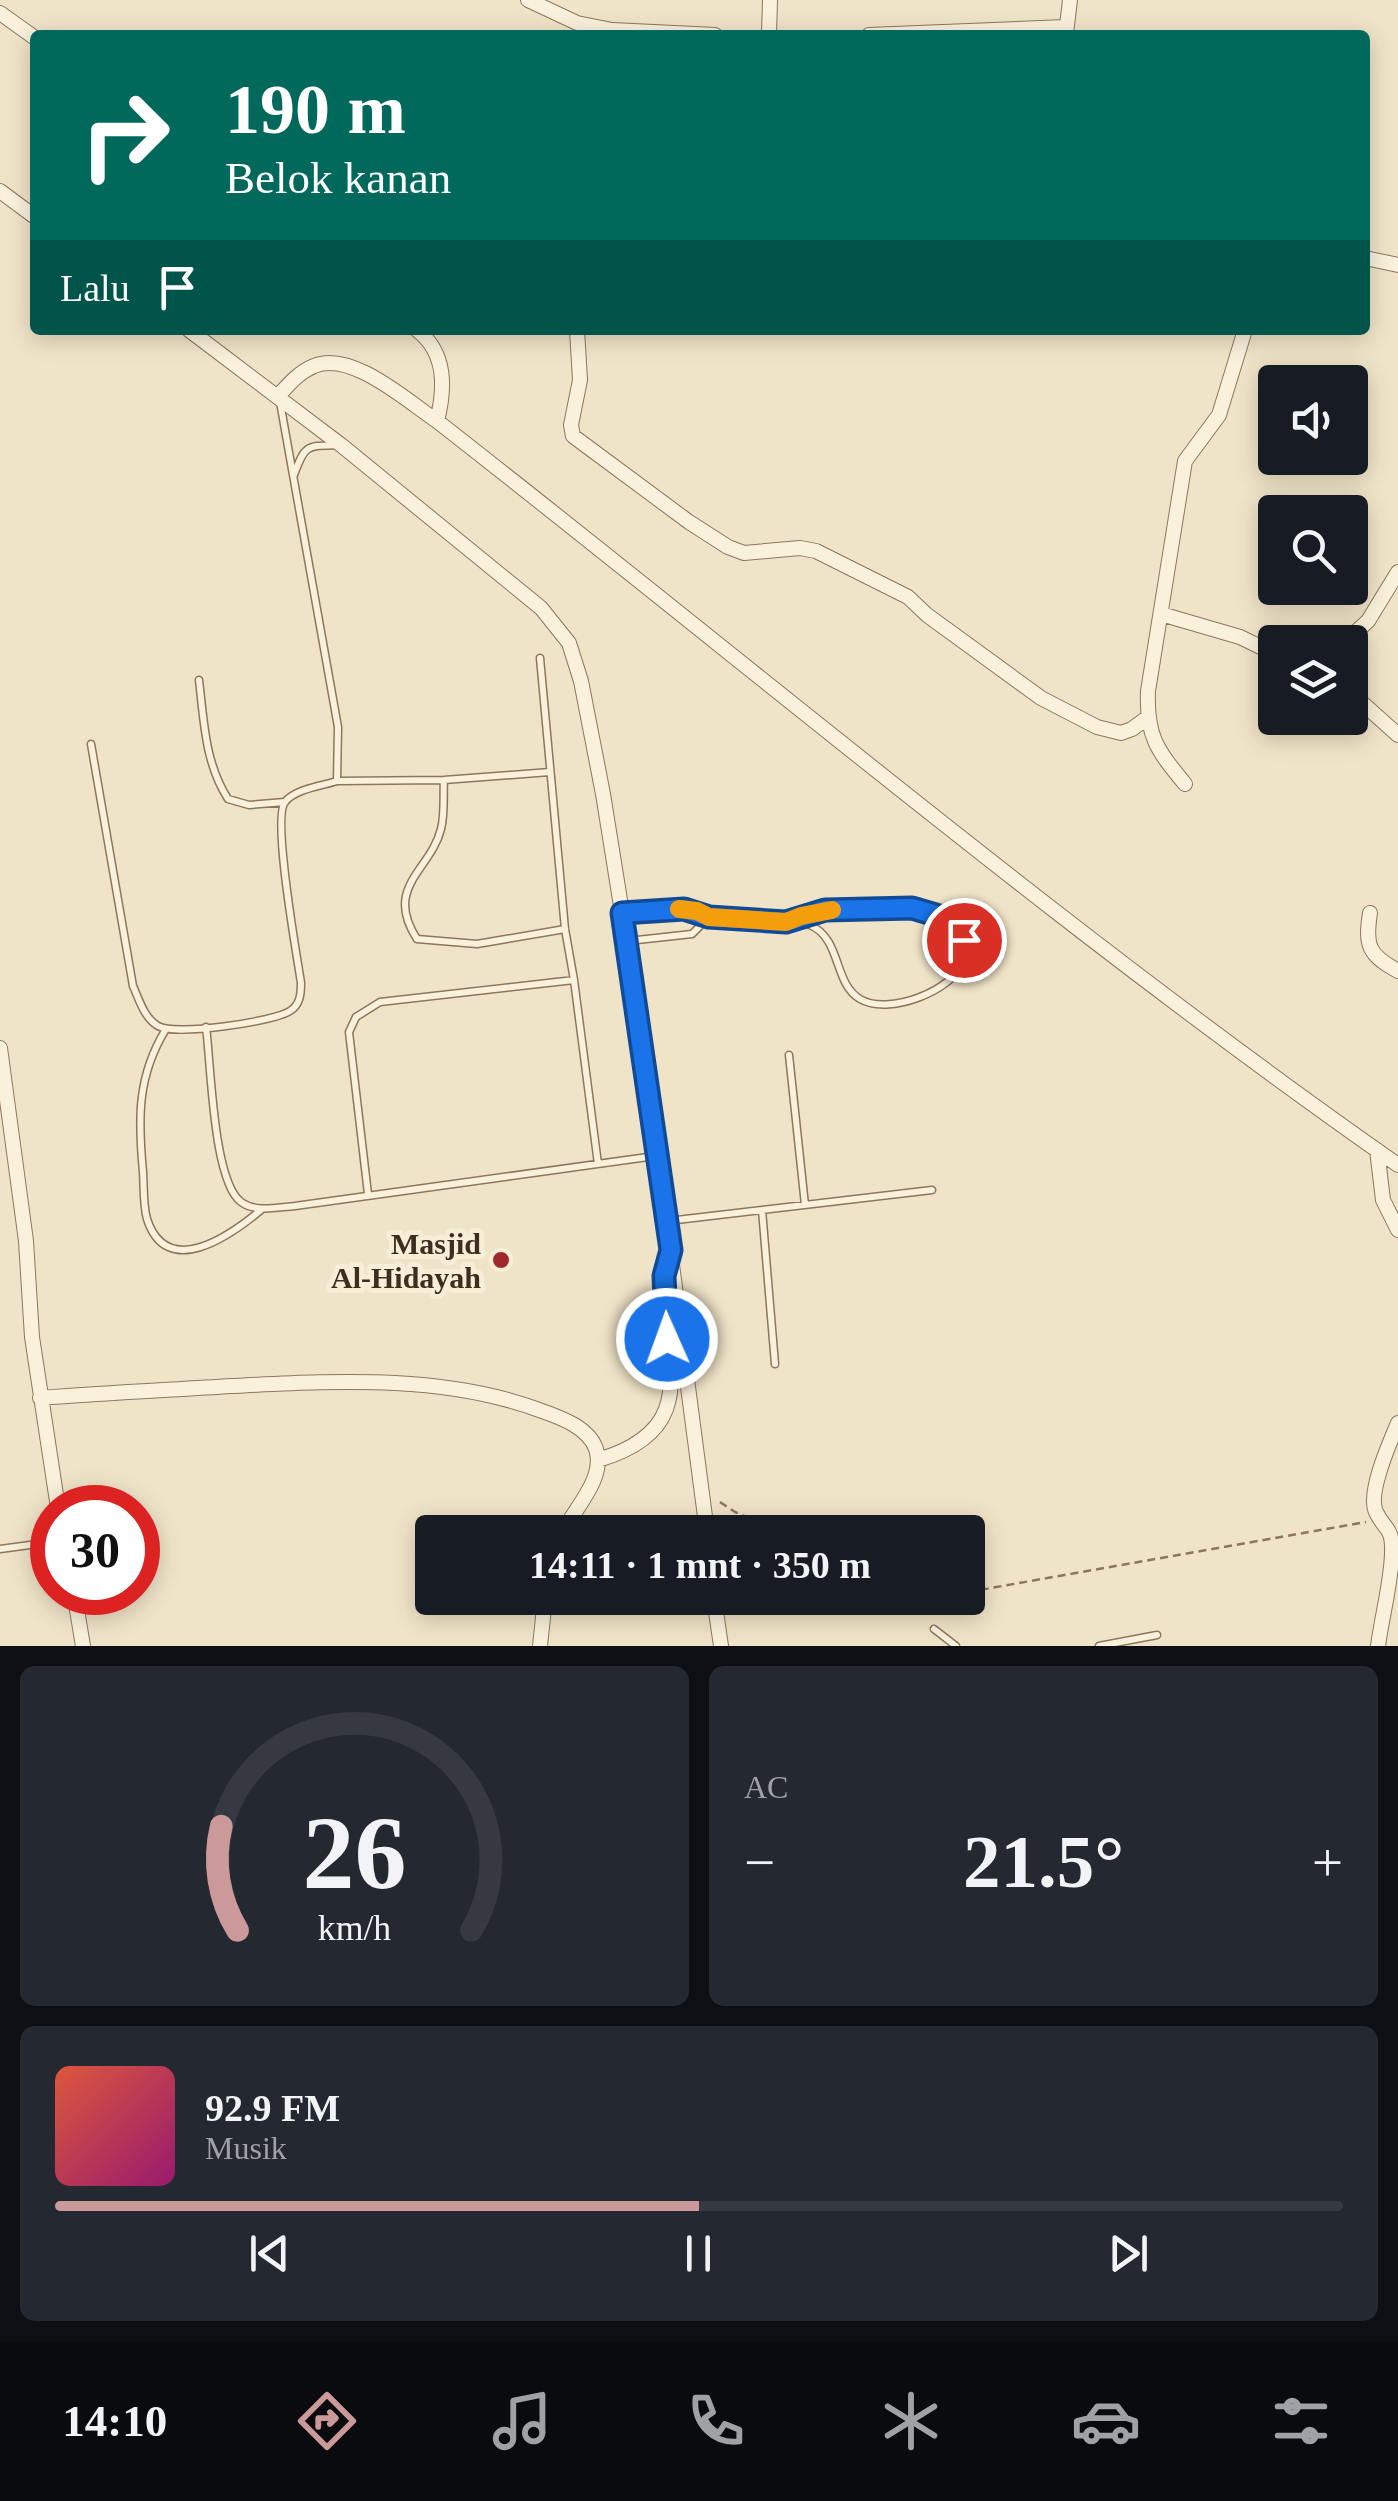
<!DOCTYPE html>
<html lang="id">
<meta charset="utf-8">
<style>
body{margin:0;font-family:"Times New Roman",serif;background:#242831;color:#f1f3f6;height:100vh;display:flex;flex-direction:column;font-size:38px;white-space:nowrap}
*{box-sizing:border-box;margin:0}
p{font-size:32px;color:#9ea1a6}
.icon{flex:none;width:55px;height:55px;fill:none;stroke:currentColor;stroke-width:2;stroke-linecap:round;stroke-linejoin:round}
.map{position:relative;height:1646px;overflow:hidden}
.panel{display:flex;flex-direction:column;gap:20px;padding:20px;background:#0d0f14;flex:1}
.panel>*{flex:none}
.hud{position:absolute;left:30px;top:30px;width:1340px;height:305px;border-radius:10px;box-shadow:0 5px 25px #0003;background:#00695c;color:#fff;overflow:hidden}
.fabs{position:absolute;left:1258px;top:365px;display:grid;gap:20px}
.fabs a{display:grid;place-items:center;width:110px;height:110px;border-radius:10px;background:#171b24;box-shadow:0 5px 25px #0003;font-size:50px}
.speed{position:absolute;left:30px;top:1485px;display:flex;gap:20px;font-size:50px;font-weight:700;text-align:center}
.speed>*{display:grid;place-content:center;width:130px;height:130px;border-radius:50%;background:#171b24;box-shadow:0 5px 25px #0003;line-height:1}
.speed .limit{border:15px solid #d22;background:#fff;color:#111}
.pin{position:absolute;display:grid;place-items:center;width:85px;height:85px;color:#fff;margin:-42px;border:5px solid #fff;border-radius:50%;box-shadow:0 2px 10px #0007}
.me{position:absolute;width:110px;margin:-55px;rotate:358deg;stroke-linejoin:round;filter:drop-shadow(0 0 8px #0008)}
.turn{display:flex;align-items:center;gap:35px;height:210px;padding:0 30px;font-size:45px}
.turn .icon{width:130px;height:130px;stroke-width:2.5}
.turn b{display:block;font-size:70px;line-height:85px}
.then{display:flex;align-items:center;height:95px;padding:0 30px;background:#0003;gap:20px;font-size:38px}
.big{font-size:75px;font-weight:600;line-height:1.1}
.panel .widget{flex:1;display:flex;flex-direction:column;justify-content:center;gap:15px;min-width:0;padding:0 35px;border-radius:15px;background:#242831}
.panel .dial{align-items:center;gap:0}
.dial svg{height:260px;overflow:visible;fill:none;stroke:#363941;stroke-width:7;stroke-linecap:round;text-anchor:middle}
.dial text{fill:#f1f3f6;stroke:none}
.song{display:flex;align-items:center;gap:30px}
.cover{width:120px;height:120px;border-radius:15px;background:linear-gradient(135deg,hsl(10 70% 55%),hsl(320 70% 35%))}
.played{height:10px;border-radius:5px;background:linear-gradient(90deg,#cc999b 50%,#363941 50%)}
.keys{display:flex;justify-content:space-around;direction:ltr}
.heat{display:flex;justify-content:space-between;align-items:center;font-size:55px;direction:ltr}
.panel .tiles{flex:1;display:grid;gap:20px;grid-template-columns:1fr 1fr}
.widget:last-child{grid-column:span 2}
.trip{position:absolute;left:415px;top:1515px;width:570px;height:100px;border-radius:10px;background:#171b24;box-shadow:0 5px 25px #0003;font-weight:600;line-height:100px;text-align:center}
.tab-bar{display:flex;height:160px;justify-content:space-around;align-items:center;background:#090b0e;color:#9ea1a6}
.tab-bar .icon{width:70px;height:70px}
.tab-bar .current{color:#cc999b}
.tab-bar b{font-size:45px;color:#f1f3f6}
.map>svg:first-child{display:block}
.lines{fill:none;stroke-linecap:round;stroke-linejoin:round}
.lane-casing{stroke:#8d765c;stroke-width:9}
.street-casing{stroke:#8d765c;stroke-width:16}
.path{stroke:#8d765c;stroke-width:2.5;stroke-dasharray:8 5;stroke-linecap:butt}
.lane{stroke:#faf1dc;stroke-width:6}
.street{stroke:#faf1dc;stroke-width:14}
.route-casing{stroke:#114b97;stroke-width:25}
.route{stroke:#1a73e8;stroke-width:18}
.slow{stroke:#f59e0b;stroke-width:18}
.poi-dot{fill:#9e2a2b;stroke:#f7eed8;stroke-width:4}
.labels{text-anchor:middle;dominant-baseline:central;stroke-width:10;stroke-linejoin:round;paint-order:stroke}
.poi-label{font-size:30px;font-weight:bold;fill:#3d2e20;stroke:#f7eed8;text-anchor:end}
</style>
<div class="map">
<svg width="1398" height="1646" viewBox="0 0 1398 1646">
<rect width="100%" height="100%" fill="#f0e4c8"/>
<g class="lines">
<g class="lane-casing">
<path id="lane" d="M294,475C305,444 307,446 338,445
M540,658L565,929L574,980
M199,680C204,722 205,763 228,799L249,805L285,802
M91,744L133,986C139,999 144,1018 158,1026C175,1036 273,1022 290,1011C300,1005 301,994 301,983C297,956 272,818 285,802C295,789 322,786 337,781L338,727L280,402
M444,780C443,795 445,814 441,829C431,870 383,887 417,939L477,944L565,929
M337,781L444,780L550,772
M623,913C643,911 663,907 684,909C694,909 703,915 712,917C721,920 733,919 742,919C763,921 792,918 810,925C842,939 833,983 860,999C888,1016 954,991 964,960C989,885 819,908 786,922
M628,941L692,934L709,917
M206,1027C211,1064 213,1181 241,1202C256,1213 278,1207 295,1206L655,1156
M166,1029C137,1076 138,1119 143,1172C144,1187 143,1205 147,1219C167,1281 231,1235 261,1210
M789,1055L805,1205
M368,1194L349,1032L356,1017L380,1002L574,980L598,1164
M762,1210L775,1364
M668,1221L932,1190
M0,1549L52,1542
M934,1629L956,1646
M1099,1646L1157,1635"/>
</g>
<g class="street-casing">
<path id="street" d="M528,0L577,23L612,30L715,35
M0,13L35,38
M1066,34L1070,0
M769,35L770,0
M869,35L1066,27
M0,191L35,217
M1365,258L1398,265
M189,330L341,445L541,608L569,643L581,681L603,794L643,1043L707,1532
M417,330C447,353 445,389 437,421
M577,330L580,380L571,425L573,436L689,522L728,547L744,553L800,548L816,551L908,597L927,615L1041,698L1097,727L1121,733L1132,729L1147,718
M278,396C289,384 299,372 314,366C351,350 407,401 437,421C756,670 1066,933 1398,1165
M1161,614L1240,637L1275,654
M1345,642L1368,621L1398,572
M1350,692L1398,735
M1185,784C1157,750 1146,736 1148,691L1185,461L1219,415L1245,330
M1370,913C1365,945 1368,955 1398,971
M0,1048L26,1241L32,1337L58,1508
M1377,1150L1383,1200L1398,1230
M40,1398C104,1393 168,1390 232,1386C335,1381 444,1374 542,1411C562,1418 589,1428 596,1449C606,1478 574,1509 563,1532
M598,1460C715,1426 653,1346 666,1261
M74,1592L83,1646
M714,1598L721,1646
M540,1646L545,1598
M1378,1646C1382,1616 1391,1583 1392,1554C1393,1526 1385,1531 1376,1512C1367,1493 1390,1442 1398,1423"/>
</g>
<path class="path" d="M720,1502L735,1512L781,1532
M968,1592L1366,1522"/>
<use href="#lane" class="lane"/>
<use href="#street" class="street"/>
</g>
<g class="lines">
<g class="route-casing">
<path id="route" d="M667,1339L664,1276L671,1250L622,913L684,909L709,917L786,922L825,910L912,908L946,918L956,926L964,940"/>
</g>
<use href="#route" class="route"/>
<path class="slow" d="M679,909L697,911L709,917L786,922L801,916L832,910"/>
</g>
<circle class="poi-dot" cx="501" cy="1260" r="10"/>
<g class="labels">
<g class="poi-label">
<text x="481" y="1243">Masjid<tspan x="481" dy="34">Al-Hidayah</tspan></text>
</g>
</g>
</svg>
<div class="fabs">
<a><svg class="icon" aria-label="sound" viewBox="0 0 24 24"><path d="M4 9h4l5-4v14l-5-4H4zM17 9q2 3 0 6"/></svg></a>
<a><svg class="icon" aria-label="search" viewBox="0 0 24 24"><circle cx="10" cy="10" r="6"/><path d="M15 15l6 6"/></svg></a>
<a><svg class="icon" aria-label="layers" viewBox="0 0 24 24"><path d="M12 4l9 5-9 5-9-5zM3 14l9 5 9-5"/></svg></a>
</div>
<div class="speed"><div class="limit">30</div></div>
<div class="pin" style="left:964px;top:940px;background:#d93025"><svg class="icon" aria-label="arrive" viewBox="0 0 24 24"><path d="M6 21V4h12l-3 4 3 4H6"/></svg></div>
<svg class="me" style="left:667px;top:1339px" viewBox="-20 -20 40 40"><circle r="17" fill="#1a73e8" stroke="#fff" stroke-width="3"/><path d="M0-11L8 9 0 5-8 9z" fill="#fff"/></svg>
<div class="trip">14:11 · 1 mnt · 350 m</div>
<div class="hud">
<div class="turn"><svg class="icon" aria-label="right" viewBox="0 0 24 24"><path d="M7 20v-9h11M14 6l5 5-5 5"/></svg><div><b>190 m</b>Belok kanan</div></div>
<div class="then">Lalu<svg class="icon" aria-label="arrive" viewBox="0 0 24 24"><path d="M6 21V4h12l-3 4 3 4H6"/></svg></div>
</div>
</div>
<section class="panel">
<div class="tiles">
<div class="widget dial"><svg viewBox="0 0 100 80">
<path d="M14 69A42 42 0 1 1 86 69"/>
<path d="M14 69A42 42 0 0 1 9 37" stroke="#cc999b"/>
<text x="50" y="56" font-size="32" font-weight="700">26</text>
<text x="50" y="72" font-size="11">km/h</text>
</svg></div>
<div class="widget"><p>AC</p>
<div class="heat"><a>−</a><b class="big">21.5°</b><a>+</a></div>
</div>
<div class="widget">
<div class="song"><i class="cover"></i><div><b>92.9 FM</b><p>Musik</p></div></div>
<div class="played"></div>
<div class="keys"><svg class="icon" aria-label="previous" viewBox="0 0 24 24"><path d="M18 5L8 12l10 7zM5 5v14"/></svg><svg class="icon" aria-label="pause" viewBox="0 0 24 24"><path d="M8 5v14M16 5v14"/></svg><svg class="icon" aria-label="next" viewBox="0 0 24 24"><path d="M6 5l10 7-10 7zM19 5v14"/></svg></div>
</div>
</div>
</section>
<nav class="tab-bar">
<b>14:10</b>
<svg class="icon current" aria-label="directions" viewBox="0 0 24 24"><path d="M12 3l9 9-9 9-9-9zM9 14v-3h6M13 9l2 2-2 2"/></svg>
<svg class="icon" aria-label="music" viewBox="0 0 24 24"><path d="M9 18V5l10-2v13"/><circle cx="6" cy="18" r="3"/><circle cx="16" cy="16" r="3"/></svg>
<svg class="icon" aria-label="phone" viewBox="0 0 24 24"><path d="M5 4h4l2 5-3 2q2 4 5 5l2-3 5 2v4C11 20 4 13 5 4z"/></svg>
<svg class="icon" aria-label="climate" viewBox="0 0 24 24"><path d="M12 3v18M4 7l16 10M4 17L20 7"/></svg>
<svg class="icon" aria-label="car" viewBox="0 0 24 24"><path d="M5 17H2v-5l4-1 3-4h7l3 4 3 1v5h-3M9 17h6M6 11h13"/><circle cx="7" cy="17" r="2"/><circle cx="17" cy="17" r="2"/></svg>
<svg class="icon" aria-label="filters" viewBox="0 0 24 24"><path d="M4 7h16M4 17h16"/><circle cx="9" cy="7" r="2"/><circle cx="15" cy="17" r="2"/></svg>
</nav>
